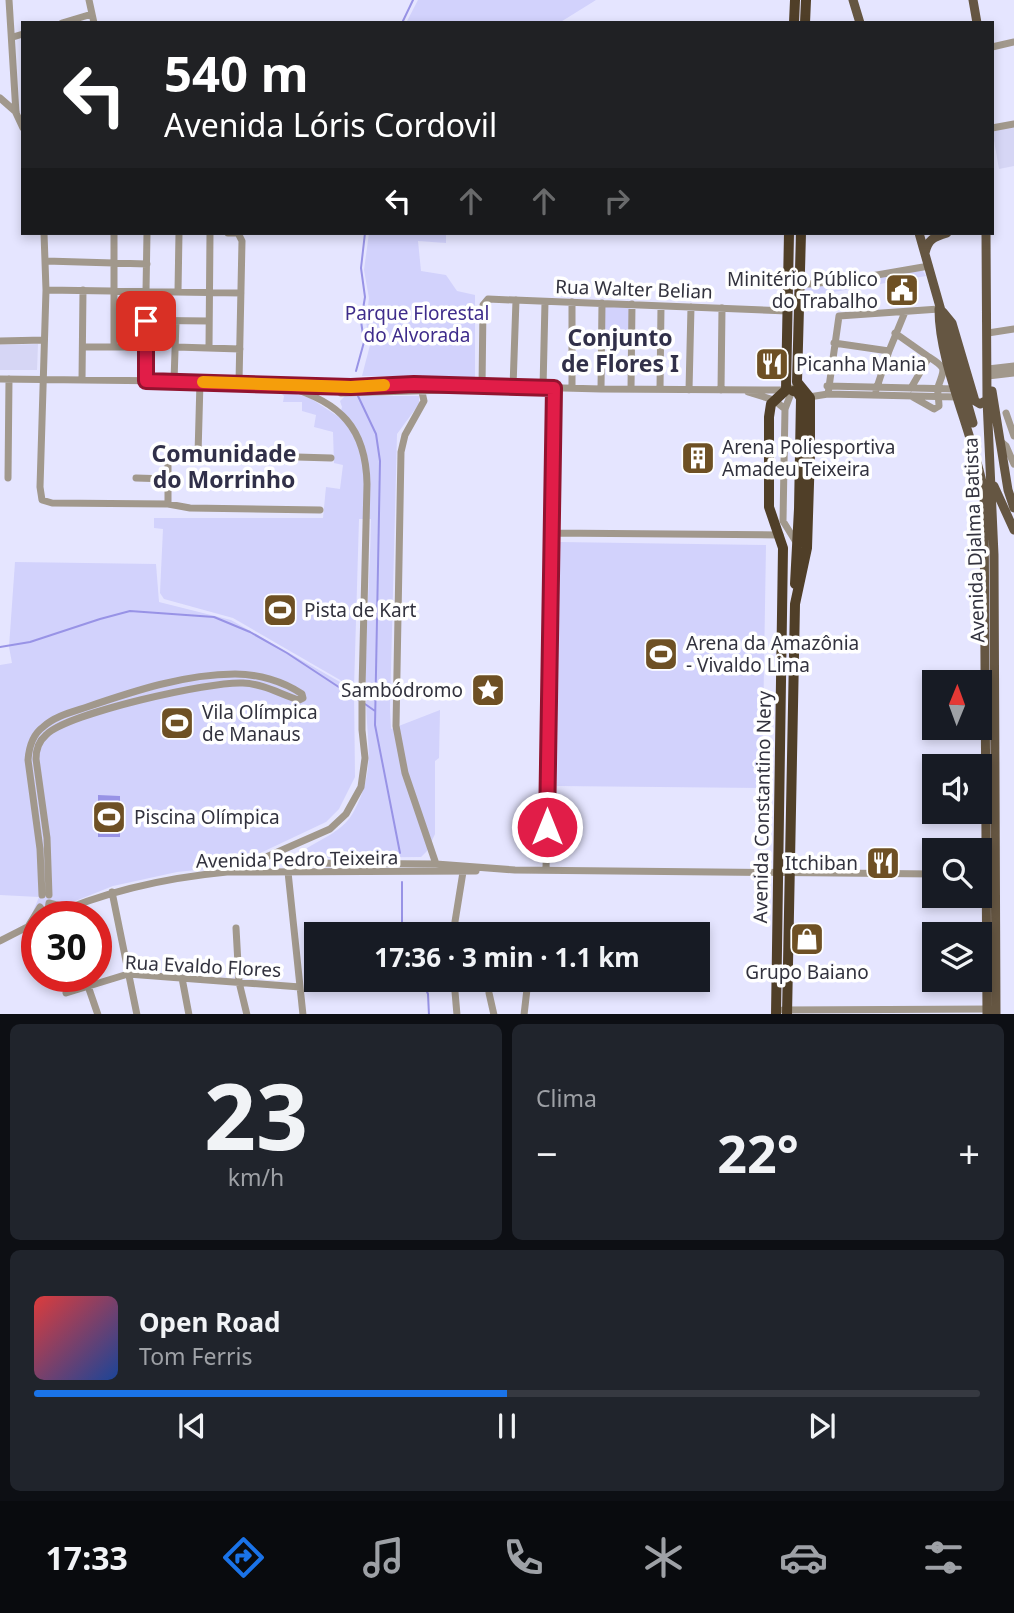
<!DOCTYPE html>
<html lang="pt">
<meta charset="utf-8">
<style>
body{margin:0;font-family:"Noto Sans",sans-serif;background:#20242c;color:#f1f3f6;height:100vh;display:flex;flex-direction:column;font-size:26px;white-space:nowrap}
*{box-sizing:border-box;margin:0}
p{font-size:23px;color:#9ea1a6}
.icon{flex:none;width:38px;height:38px;fill:none;stroke:currentColor;stroke-width:2;stroke-linecap:round;stroke-linejoin:round}
.map{position:relative;height:1014px;overflow:hidden}
.drawer{display:flex;flex-direction:column;gap:10px;padding:10px;background:#0d0f14;flex:1}
.drawer>*{flex:none}
.guide{position:absolute;left:21px;top:21px;width:973px;height:214px;border-radius:0px;box-shadow:0 4px 10px #0003;background:#202124;color:#fff;overflow:hidden}
.needle{width:46px;rotate:1deg}
.buttons{position:absolute;left:922px;top:670px;display:grid;gap:14px}
.buttons a{display:grid;place-items:center;width:70px;height:70px;border-radius:0px;background:#171b24;box-shadow:0 4px 10px #0003;font-size:35px}
.speed{position:absolute;left:21px;top:901px;display:flex;gap:14px;font-size:35px;font-weight:700;text-align:center}
.speed>*{display:grid;place-content:center;width:91px;height:91px;border-radius:50%;background:#171b24;box-shadow:0 4px 10px #0003;line-height:1}
.speed .limit{border:10px solid #d22;background:#fff;color:#111}
.pin{position:absolute;display:grid;place-items:center;width:60px;height:60px;color:#fff;margin:-30px;border-radius:14px;box-shadow:0 4px 10px #0006}
.me{position:absolute;width:77px;margin:-38px;rotate:0deg;stroke-linejoin:round;filter:drop-shadow(0 0 5px #0008)}
.turn{display:flex;align-items:center;gap:24px;height:147px;padding:0 28px;font-size:32px}
.turn .icon{width:91px;height:91px;stroke-width:2.5}
.turn b{display:block;font-size:49px;line-height:60px}
.lanes{display:flex;align-items:center;height:66px;padding:0 28px;background:#0003;justify-content:center;gap:35px;direction:ltr}
.lanes .off{opacity:.35}
.big{font-size:52px;font-weight:700;line-height:1.1}
.drawer .card{flex:1;display:flex;flex-direction:column;justify-content:center;gap:10px;min-width:0;padding:0 24px;border-radius:10px;background:#20242c}
.drawer .dial{align-items:center;gap:0}
.dial b{font-size:91px;line-height:1}
.song{display:flex;align-items:center;gap:21px}
.cover{width:84px;height:84px;border-radius:10px;background:linear-gradient(135deg,hsl(0 70% 55%),hsl(220 70% 35%))}
.played{height:7px;border-radius:4px;background:linear-gradient(90deg,#1a73e8 50%,#363941 50%)}
.keys{display:flex;justify-content:space-around;direction:ltr}
.heat{display:flex;justify-content:space-between;align-items:center;font-size:38px;direction:ltr}
.drawer .tiles{flex:1;display:grid;gap:10px;grid-template-columns:1fr 1fr}
.card:last-child{grid-column:span 2}
.trip{position:absolute;left:304px;top:922px;width:406px;height:70px;border-radius:0px;background:#171b24;box-shadow:0 4px 10px #0003;font-weight:700;line-height:70px;text-align:center}
.tab-bar{display:flex;height:112px;justify-content:space-around;align-items:center;background:#090b0e;color:#9ea1a6}
.tab-bar .icon{width:49px;height:49px}
.tab-bar .current{color:#1a73e8}
.tab-bar b{font-size:32px;color:#f1f3f6}
.map>svg:first-child{display:block}
.built{fill:#d6d6f5}
.green{fill:#d2d2fc}
.water{fill:#9893e6}
.lines{fill:none;stroke-linecap:round;stroke-linejoin:round}
.stream{stroke:#9893e6;stroke-width:2}
.minor{stroke:#a1988c;stroke-width:7}
.major{stroke:#655642;stroke-width:9}
.highway{stroke:#503f28;stroke-width:10}
.route-casing{stroke:#92132f;stroke-width:18}
.route{stroke:#e11d48;stroke-width:12}
.slow{stroke:#f59e0b;stroke-width:12}
.labels{text-anchor:middle;dominant-baseline:central;stroke-width:7;stroke-linejoin:round;paint-order:stroke}
.poi-label{font-size:19px;fill:#32323e;stroke:#fff;text-anchor:start}
.street-label{font-size:19px;fill:#32323e;stroke:#fff}
.park-label{font-size:19px;fill:#3e2c8b;stroke:#fff}
.quarter-label{font-size:23px;font-weight:bold;fill:#313049;stroke:#fff}
</style>
<div class="map">
<svg width="1014" height="1015" viewBox="0 0 1014 1015">
<rect width="100%" height="100%" fill="#e5e5ff"/>
<path class="built" d="M1014,125V166L999,169L992,129Z
M38,344L37,370H0V345Z"/>
<path class="green" d="M418,0H596L559,23H406Z
M369,233H446V243L418,241L421,271L446,275L457,291L475,295V377L362,376L370,345L366,322L369,298L364,270Z
M921,268L926,276L805,297V287Z
M602,301L630,302L631,332L602,331Z
M276,388L310,398L339,417L342,407L340,401L345,396H419V404L397,434L390,708L391,729L440,710L439,758L435,761V834L427,851L421,857L307,858L303,855L304,850C321,839 344,831 354,811C377,768 366,742 366,696C365,637 370,578 371,519H359L354,688L233,618L164,599L160,593L163,529L154,528V518H323L326,487L340,489L343,465L334,463L333,432L314,427L316,415L302,411V402H283L284,396Z
M560,542L766,545L762,788L557,786Z
M15,562L156,564L159,602L231,620L354,690L355,777L339,809L326,822L233,866L177,872L113,886L30,919L39,897L0,895V665L12,663L9,647Z"/>
<path class="water" d="M98,795L120,796V837H98Z"/>
<g class="lines">
<path class="stream" d="M402,23L413,0
M356,371L364,342L361,321L365,297L361,268L365,233
M358,396L376,434L380,461L375,725L400,853
M0,647L30,642L100,619L130,611L214,617L250,632L287,653L360,701
M365,704L375,711
M402,882V924L406,934
M422,980L428,994L429,1015"/>
<path class="minor" d="M9,0L16,113L23,128
M89,0L94,23
M62,23L92,14
M13,37L23,34
M992,47L1014,42
M0,98L16,112
M992,128L1014,124
M44,233L46,290L40,487L42,500L52,503L168,504L190,508L320,510
M228,233H238L242,241L239,382
M46,261L147,264
M800,280L803,284H809L848,280L929,266
M46,290L241,293
M146,291L147,233
M178,291L179,233
M114,320L209,321
M146,321V381
M895,333L929,357L911,388
M988,333L1014,329
M0,341L44,340
M834,343L889,351L905,312
M83,347H146
M114,347V233
M176,347L240,349
M209,348L210,233
M988,369L1014,366
M988,376L1014,373
M0,379L253,382L350,387L414,384L601,389L785,390
M82,380L83,290
M174,381L176,321
M414,384L422,392L424,401L405,435L401,452L396,726L405,773L436,864
M827,386L956,389
M513,387L516,300
M482,388L483,305L488,299L788,311
M543,388L545,302
M572,388V302
M793,388L785,409L783,521L796,542
M601,389L602,303
M631,389L632,304
M660,389L661,306
M689,390L691,307
M721,390L722,308
M876,390L889,351
M748,392L774,400L785,409
M341,393L483,389
M828,394L839,316L939,309
M911,396L934,409L939,406C939,400 937,392 938,387C944,369 948,369 929,357
M809,397L828,394L958,397
M1006,413L1014,436
M1000,441L1006,446L1014,464
M198,454L200,382
M8,478L9,379
M136,478L168,479
M168,504V462L173,456H192L198,454L331,458
M550,533L780,535
M297,863L436,864L515,870L934,874
M546,870L554,388
M227,872L255,862L330,829L346,814L361,787L365,758L362,730V689L367,484C366,428 340,402 288,387
M288,872L303,1015
M112,892L137,1015
M42,895L40,849L28,760C29,747 32,735 43,727C55,716 72,712 87,707C134,691 185,674 235,674C258,674 283,681 302,694L303,698L299,700C280,694 264,684 243,683C210,681 68,713 46,735C39,741 36,750 36,759L47,838L49,895
M47,917L49,903L68,908
M48,917C105,891 164,878 227,872L476,871
M29,925L40,907L47,917
M236,928L239,982L247,1015
M453,934L463,872
M0,941L37,922
M182,978L189,1015
M454,980L457,1015
M88,986L98,1015
M66,993L128,974L300,987
M489,993L494,1015
M783,1010L992,1009
M524,1015L527,989"/>
<path class="major" d="M853,0L860,23
M973,0L977,23
M919,233L973,423
M986,233L987,400L994,555L996,1015
M925,253C928,239 934,237 947,233
M939,309C939,365 974,434 984,492L987,1015
M943,312L952,323L975,401L980,404L987,400
M992,391L1008,490L1014,508
M994,486L1014,530"/>
<path class="highway" d="M794,23L795,0
M805,23L806,0
M786,390L789,233
M793,391L797,392L801,398L799,509L795,584
M776,1015L783,548L769,507V417L771,404L786,390
M787,1015L795,604L807,548L810,452V398L797,382L801,233"/>
</g>
<g class="lines">
<g class="route-casing">
<path id="route" d="M146,321V381L351,387L414,384L554,388L547,827"/>
</g>
<use href="#route" class="route"/>
<path class="slow" d="M203,382L351,387L384,385"/>
</g>
<defs>
<g id="civic-square" transform="scale(1.75)"><rect x="-9" y="-9" width="18" height="18" rx="4" fill="#6e5024" stroke="#fff"/><path d="M-.6-6.5H3V-4.5H.6V-3L4-1V1h2V6H-6V1h2V-1L-.6-3ZM-1.2 2.5V6h2.4V2.5Z" fill="#fff"/></g>
<g id="restaurant-square" transform="scale(1.75)"><rect x="-9" y="-9" width="18" height="18" rx="4" fill="#6e5024" stroke="#fff"/><path d="M-5-6h1v4h1v-4h1v4h1v-4h1v5L-1.5 .5V6h-2V.5L-5-1ZM5-6V6H3V1.5H1.5Q1.5-4 5-6Z" fill="#fff"/></g>
<g id="building-square" transform="scale(1.75)"><rect x="-9" y="-9" width="18" height="18" rx="4" fill="#6e5024" stroke="#fff"/><path d="M-4-6H4V6H1V3H-1V6H-4ZM-2.5-4.3h1.7v1.8h-1.7ZM.8-4.3h1.7v1.8H.8ZM-2.5-1h1.7V.8h-1.7ZM.8-1h1.7V.8H.8Z" fill="#fff"/></g>
<g id="stadium-square" transform="scale(1.75)"><rect x="-9" y="-9" width="18" height="18" rx="4" fill="#6e5024" stroke="#fff"/><path d="M0-5a6.5 5 0 1 0 0 10a6.5 5 0 1 0 0-10ZM-3.5-1.8h7v3.6h-7Z" fill="#fff"/></g>
<g id="sight-square" transform="scale(1.75)"><rect x="-9" y="-9" width="18" height="18" rx="4" fill="#6e5024" stroke="#fff"/><path d="M0-6L1.8-2.2L6-1.7L2.9 1.2L3.7 5.4L0 3.3L-3.7 5.4L-2.9 1.2L-6-1.7L-1.8-2.2Z" fill="#fff"/></g>
<g id="shop-square" transform="scale(1.75)"><rect x="-9" y="-9" width="18" height="18" rx="4" fill="#6e5024" stroke="#fff"/><path d="M-5-2.5h2.3a2.7 3.5 0 0 1 5.4 0H5L5.5 6h-11ZM-1.5-2.5h3a1.5 2.3 0 0 0-3 0Z" fill="#fff"/></g>
</defs>
<g fill-rule="evenodd">
<use href="#civic-square" x="902" y="290"/>
<use href="#restaurant-square" x="772" y="364"/>
<use href="#building-square" x="698" y="458"/>
<use href="#stadium-square" x="280" y="610"/>
<use href="#stadium-square" x="661" y="654"/>
<use href="#sight-square" x="488" y="690"/>
<use href="#stadium-square" x="177" y="723"/>
<use href="#stadium-square" x="109" y="817"/>
<use href="#restaurant-square" x="883" y="863"/>
<use href="#shop-square" x="807" y="939"/>
</g>
<g class="labels">
<g class="poi-label">
<text x="878" y="279" text-anchor="end">Minitério Público<tspan x="878" dy="22">do Trabalho</tspan></text>
<text x="796" y="364">Picanha Mania</text>
<text x="722" y="447">Arena Poliesportiva<tspan x="722" dy="22">Amadeu Teixeira</tspan></text>
<text x="304" y="610">Pista de Kart</text>
<text x="686" y="643">Arena da Amazônia<tspan x="686" dy="22">- Vivaldo Lima</tspan></text>
<text x="463" y="690" text-anchor="end">Sambódromo</text>
<text x="202" y="712">Vila Olímpica<tspan x="202" dy="22">de Manaus</tspan></text>
<text x="134" y="817">Piscina Olímpica</text>
<text x="858" y="863" text-anchor="end">Itchiban</text>
<text x="807" y="972" text-anchor="middle">Grupo Baiano</text>
</g>
<g class="street-label">
<text transform="translate(634 289) rotate(2)">Rua Walter Belian</text>
<text transform="translate(974 540) rotate(-92)">Avenida Djalma Batista</text>
<text transform="translate(762 807) rotate(-89)">Avenida Constantino Nery</text>
<text transform="translate(297 859) rotate(-1)">Avenida Pedro Teixeira</text>
<text transform="translate(203 966) rotate(3)">Rua Evaldo Flores</text>
</g>
<g class="park-label">
<text x="417" y="313">Parque Florestal<tspan x="417" dy="22">do Alvorada</tspan></text>
</g>
<g class="quarter-label">
<text x="620" y="337">Conjunto<tspan x="620" dy="26">de Flores I</tspan></text>
<text x="224" y="453">Comunidade<tspan x="224" dy="26">do Morrinho</tspan></text>
</g>
</g>
</svg>
<div class="buttons">
<a><svg class="needle" viewBox="-14 -14 28 28"><path d="M0-13l5 13h-10z" fill="#e53935"/><path d="M0 13l5-13h-10z" fill="#9ea1a6"/></svg></a>
<a><svg class="icon" aria-label="sound" viewBox="0 0 24 24"><path d="M4 9h4l5-4v14l-5-4H4zM17 9q2 3 0 6"/></svg></a>
<a><svg class="icon" aria-label="search" viewBox="0 0 24 24"><circle cx="10" cy="10" r="6"/><path d="M15 15l6 6"/></svg></a>
<a><svg class="icon" aria-label="layers" viewBox="0 0 24 24"><path d="M12 4l9 5-9 5-9-5zM3 14l9 5 9-5"/></svg></a>
</div>
<div class="speed"><div class="limit">30</div></div>
<div class="pin" style="left:146px;top:321px;background:#d93025"><svg class="icon" aria-label="arrive" viewBox="0 0 24 24"><path d="M6 21V4h12l-3 4 3 4H6"/></svg></div>
<svg class="me" style="left:547px;top:827px" viewBox="-20 -20 40 40"><circle r="17" fill="#e11d48" stroke="#fff" stroke-width="3"/><path d="M0-11L8 9 0 5-8 9z" fill="#fff"/></svg>
<div class="trip">17:36 · 3 min · 1.1 km</div>
<div class="guide">
<div class="turn"><svg class="icon" aria-label="left" viewBox="0 0 24 24"><path d="M17 20v-9H6M10 6l-5 5 5 5"/></svg><div><b>540 m</b>Avenida Lóris Cordovil</div></div>
<div class="lanes"><svg class="icon" aria-label="left" viewBox="0 0 24 24"><path d="M17 20v-9H6M10 6l-5 5 5 5"/></svg><svg class="icon off" aria-label="ahead" viewBox="0 0 24 24"><path d="M12 20V5M6 11l6-6 6 6"/></svg><svg class="icon off" aria-label="ahead" viewBox="0 0 24 24"><path d="M12 20V5M6 11l6-6 6 6"/></svg><svg class="icon off" aria-label="right" viewBox="0 0 24 24"><path d="M7 20v-9h11M14 6l5 5-5 5"/></svg></div>
</div>
</div>
<section class="drawer">
<div class="tiles">
<div class="card dial"><b>23</b><p>km/h</p></div>
<div class="card"><p>Clima</p>
<div class="heat"><a>−</a><b class="big">22°</b><a>+</a></div>
</div>
<div class="card">
<div class="song"><i class="cover"></i><div><b>Open Road</b><p>Tom Ferris</p></div></div>
<div class="played"></div>
<div class="keys"><svg class="icon" aria-label="previous" viewBox="0 0 24 24"><path d="M18 5L8 12l10 7zM5 5v14"/></svg><svg class="icon" aria-label="pause" viewBox="0 0 24 24"><path d="M8 5v14M16 5v14"/></svg><svg class="icon" aria-label="next" viewBox="0 0 24 24"><path d="M6 5l10 7-10 7zM19 5v14"/></svg></div>
</div>
</div>
</section>
<nav class="tab-bar">
<b>17:33</b>
<svg class="icon current" aria-label="directions" viewBox="0 0 24 24"><path d="M12 3l9 9-9 9-9-9zM9 14v-3h6M13 9l2 2-2 2"/></svg>
<svg class="icon" aria-label="music" viewBox="0 0 24 24"><path d="M9 18V5l10-2v13"/><circle cx="6" cy="18" r="3"/><circle cx="16" cy="16" r="3"/></svg>
<svg class="icon" aria-label="phone" viewBox="0 0 24 24"><path d="M5 4h4l2 5-3 2q2 4 5 5l2-3 5 2v4C11 20 4 13 5 4z"/></svg>
<svg class="icon" aria-label="climate" viewBox="0 0 24 24"><path d="M12 3v18M4 7l16 10M4 17L20 7"/></svg>
<svg class="icon" aria-label="car" viewBox="0 0 24 24"><path d="M5 17H2v-5l4-1 3-4h7l3 4 3 1v5h-3M9 17h6M6 11h13"/><circle cx="7" cy="17" r="2"/><circle cx="17" cy="17" r="2"/></svg>
<svg class="icon" aria-label="filters" viewBox="0 0 24 24"><path d="M4 7h16M4 17h16"/><circle cx="9" cy="7" r="2"/><circle cx="15" cy="17" r="2"/></svg>
</nav>
